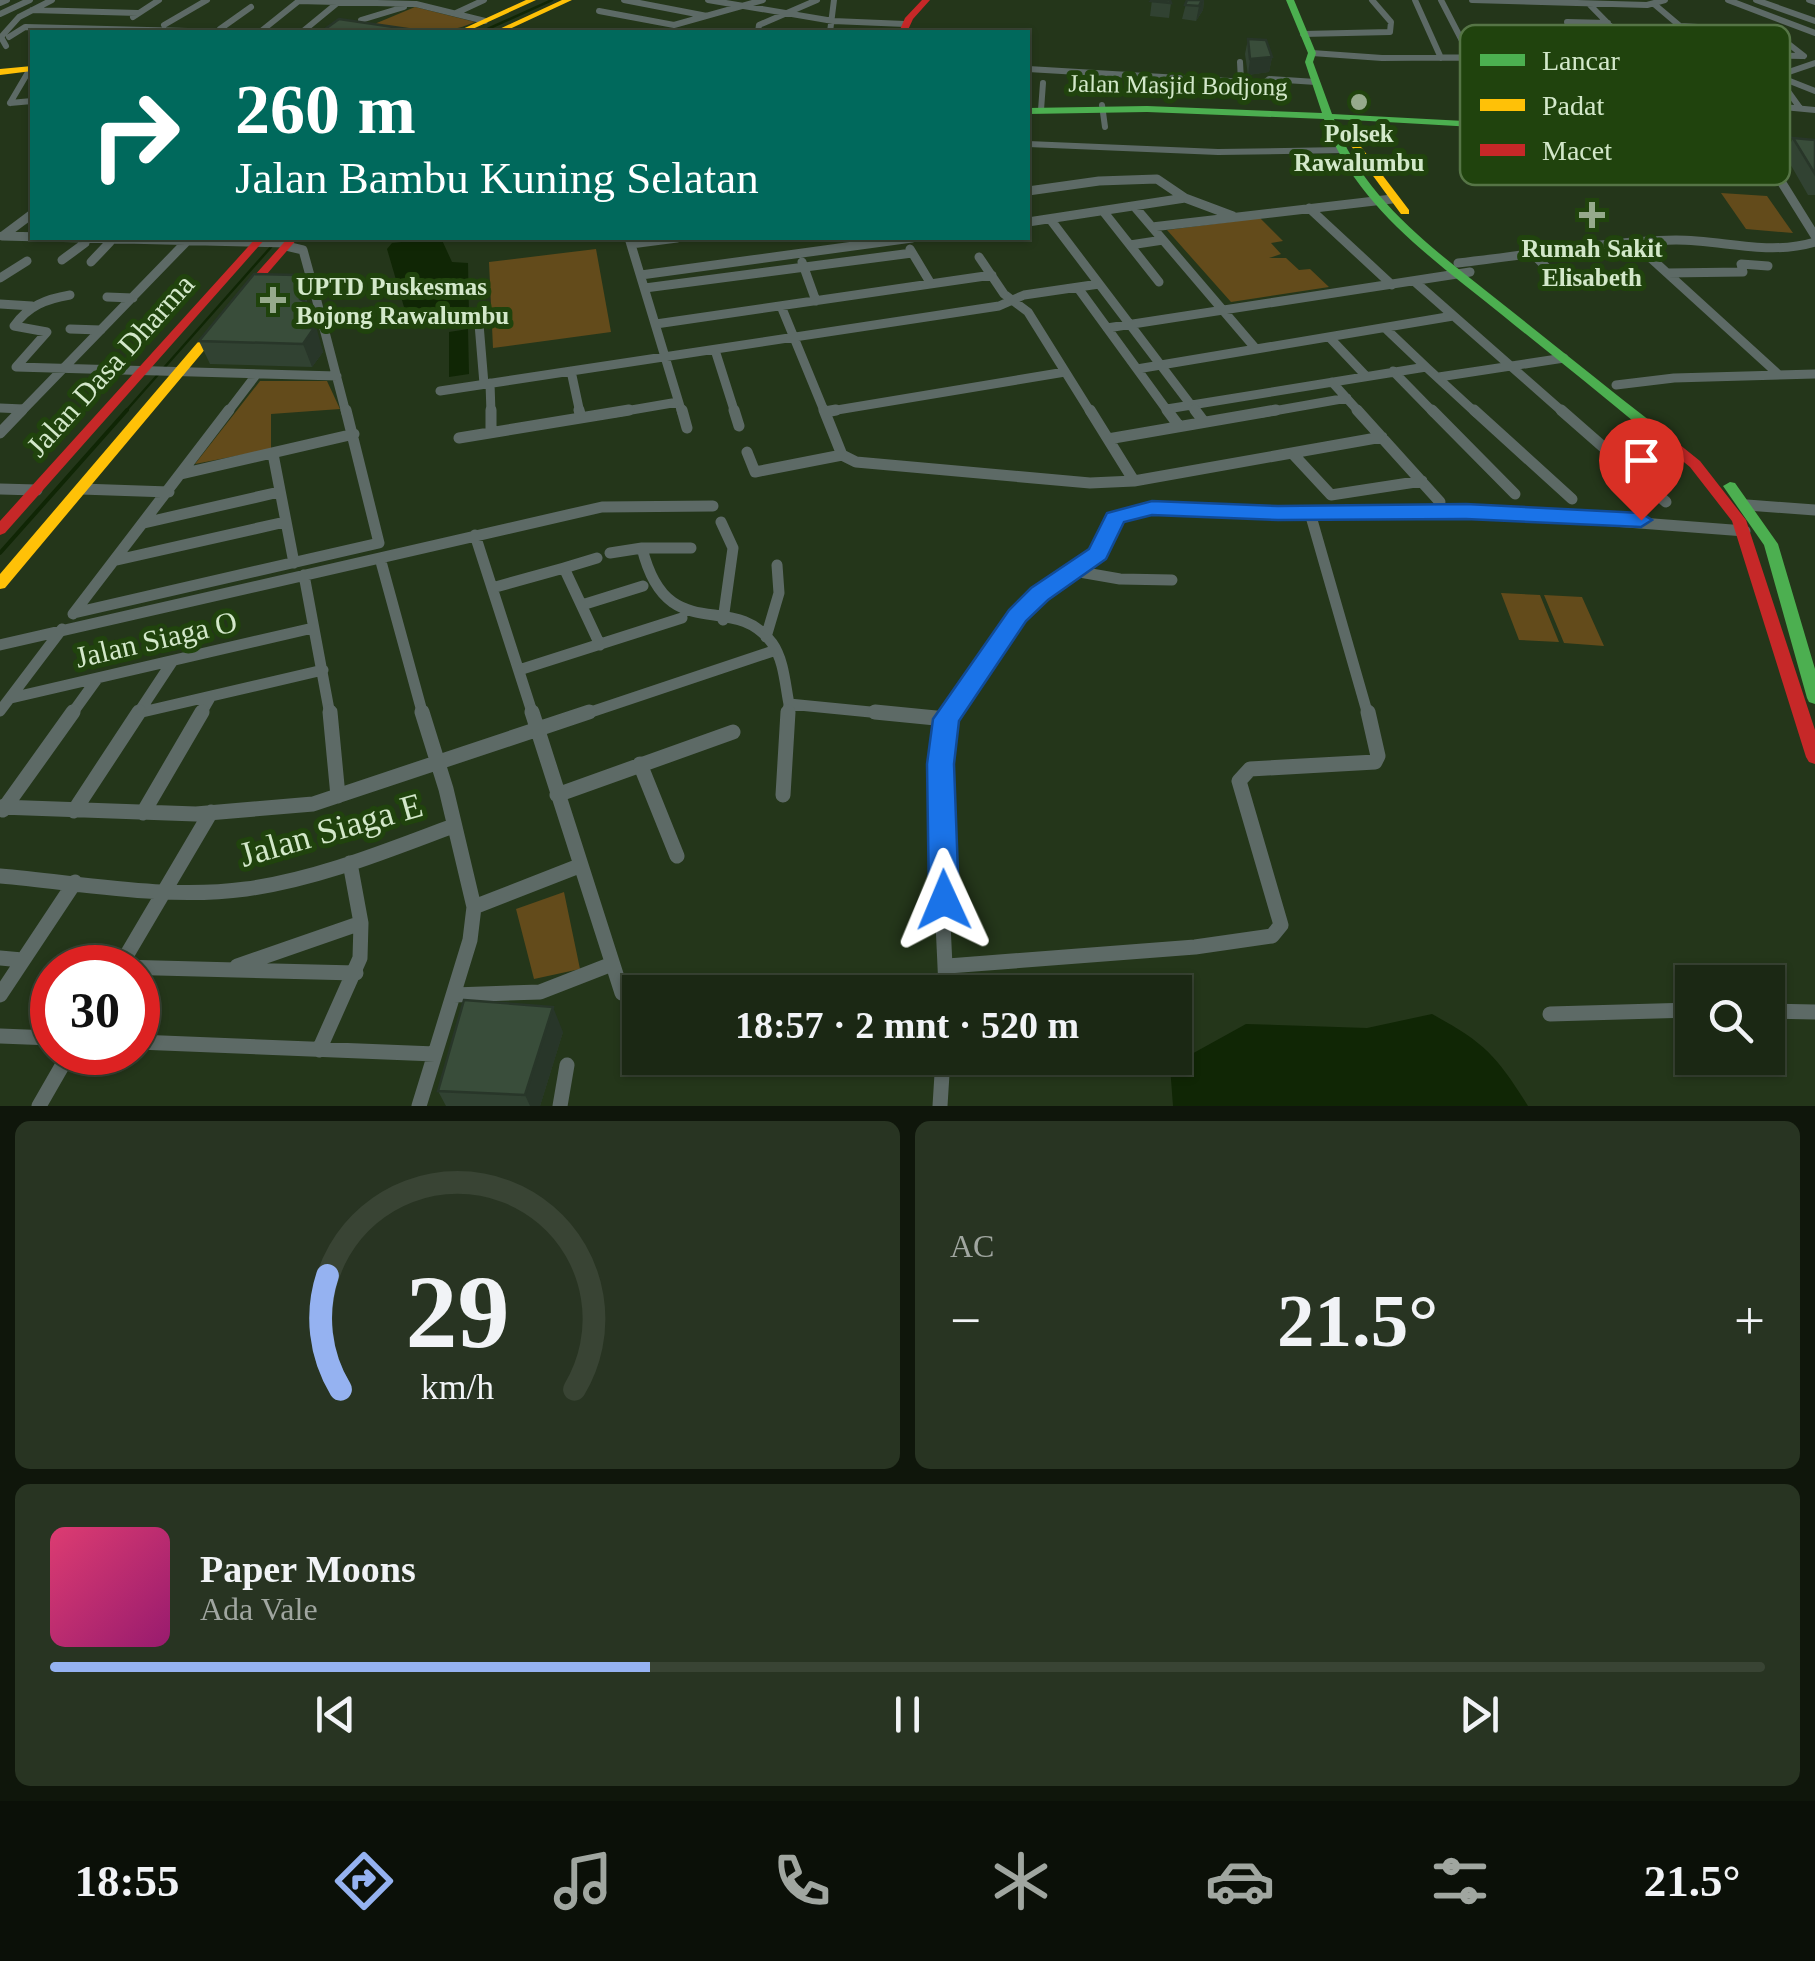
<!DOCTYPE html>
<html lang="id">
<meta charset="utf-8">
<style>
body{margin:0;font-family:Georgia,serif;background:#283422;color:#f1f3f6;height:100vh;display:flex;flex-direction:column;font-size:38px;white-space:nowrap}
*{box-sizing:border-box;margin:0}
p{font-size:32px;color:#a0a6a0}
.icon{flex:none;width:55px;height:55px;fill:none;stroke:currentColor;stroke-width:2;stroke-linecap:round;stroke-linejoin:round}
.map{position:relative;height:1106px;overflow:hidden}
.panel{display:flex;flex-direction:column;gap:15px;padding:15px;background:#0f160b;flex:1}
.panel>*{flex:none}
.guide{position:absolute;left:30px;top:30px;width:1000px;height:210px;border-radius:0px;box-shadow:0 2px 8px #0004,0 0 0 2px #394434;background:#00695c;color:#fff;overflow:hidden}
.buttons{position:absolute;left:1675px;top:965px;display:grid;gap:20px}
.buttons a{display:grid;place-items:center;width:110px;height:110px;border-radius:0px;background:#1b2814;box-shadow:0 2px 8px #0004,0 0 0 2px #394434;font-size:50px}
.speed{position:absolute;left:30px;top:945px;display:flex;gap:20px;font-size:50px;font-weight:700;text-align:center}
.speed>*{display:grid;place-content:center;width:130px;height:130px;border-radius:50%;background:#1b2814;box-shadow:0 2px 8px #0004,0 0 0 2px #394434;line-height:1}
.speed .limit{border:15px solid #d22;background:#fff;color:#111}
.pin{position:absolute;display:grid;place-items:center;width:85px;height:85px;color:#fff;margin:-102px -42px;border-radius:50% 50% 50% 0;rotate:-45deg;box-shadow:0 0 10px #0007}
.pin .icon{rotate:45deg}
.me{position:absolute;width:110px;margin:-55px;rotate:359deg;stroke-linejoin:round;filter:drop-shadow(0 0 8px #0008)}
.turn{display:flex;align-items:center;gap:35px;height:210px;padding:0 40px;font-size:45px}
.turn .icon{width:130px;height:130px;stroke-width:2.5}
.turn b{display:block;font-size:70px;line-height:85px}
.big{font-size:75px;font-weight:700;line-height:1.1}
.panel .widget{flex:1;display:flex;flex-direction:column;justify-content:center;gap:15px;min-width:0;padding:0 35px;border-radius:15px;background:#283422}
.panel .dial{align-items:center;gap:0}
.dial svg{height:260px;overflow:visible;fill:none;stroke:#394434;stroke-width:7;stroke-linecap:round;text-anchor:middle}
.dial text{fill:#f1f3f6;stroke:none}
.song{display:flex;align-items:center;gap:30px}
.cover{width:120px;height:120px;border-radius:15px;background:linear-gradient(135deg,hsl(340 70% 55%),hsl(320 70% 35%))}
.played{height:10px;border-radius:5px;background:linear-gradient(90deg,#95b2f1 35%,#394434 35%)}
.keys{display:flex;justify-content:space-around;direction:ltr}
.heat{display:flex;justify-content:space-between;align-items:center;font-size:55px;direction:ltr}
.panel .tiles{flex:1;display:grid;gap:15px;grid-template-columns:1fr 1fr}
.widget:last-child{grid-column:span 2}
.trip{position:absolute;left:622px;top:975px;width:570px;height:100px;border-radius:0px;background:#1b2814;box-shadow:0 2px 8px #0004,0 0 0 2px #394434;font-weight:700;line-height:100px;text-align:center}
.menu{display:flex;height:160px;justify-content:space-around;align-items:center;background:#0b1008;color:#a0a6a0}
.menu .icon{width:70px;height:70px}
.menu .active{color:#95b2f1}
.menu b{font-size:45px;color:#f1f3f6}
.map>svg:first-child{display:block}
.green{fill:#634b1b}
.water{fill:#102605}
.lines{fill:none;stroke-linecap:round;stroke-linejoin:round}
.stream-far1{stroke:#102605;stroke-width:2.5}
.stream{stroke:#102605;stroke-width:4}
.street-far3{stroke:#5d6a66;stroke-width:6}
.street-far2{stroke:#5d6a66;stroke-width:9}
.street-far1{stroke:#5d6a66;stroke-width:11}
.street{stroke:#5d6a66;stroke-width:15}
.fast{fill:#4caf50;fill-rule:evenodd}
.slow{fill:#ffc107;fill-rule:evenodd}
.jam{fill:#c62828;fill-rule:evenodd}
.wall{fill:#314232}
.shaded-wall{fill:#283629}
.building{fill:#394d3a;stroke:#283629;stroke-width:2.5}
.route{fill:#1a73e8;stroke:#114b97;stroke-width:2.5}
.poi-dot{fill:#96aa8c;stroke:#20430d;stroke-width:4}
.labels{text-anchor:middle;dominant-baseline:central;stroke-width:10;stroke-linejoin:round;paint-order:stroke}
.far-street-label{font-size:25px;fill:#d3e8ca;stroke:#20430d}
.far-poi-label{font-size:25px;font-weight:bold;fill:#d3e8ca;stroke:#20430d}
.street-label{font-size:30px;fill:#d3e8ca;stroke:#20430d}
.near-street-label{font-size:35px;fill:#d3e8ca;stroke:#20430d}
.key{fill:#20430d;stroke:#567546;stroke-width:2.5}
.key-label{font-size:28px;fill:#d3e8ca}
</style>
<div class="map">
<svg width="1815" height="1106" viewBox="0 0 1815 1106">
<rect width="100%" height="100%" fill="#24361a"/>
<path class="green" d="M415,7L475,22C441,37 409,34 372,25Z
M1721,193L1767,196L1793,233L1746,229Z
M1260,218L1283,241L1271,243L1281,254L1269,258H1286L1299,270L1310,269L1329,287L1231,302L1167,230Z
M596,249L611,332L493,348L489,262Z
M260,381H327L340,409L271,414V449L195,464Z
M1501,593L1540,595L1559,642L1519,640Z
M1544,595L1582,597L1604,646L1564,643Z
M564,892L580,969L534,979L516,909Z"/>
<path class="water" d="M441,238L452,262L468,263L469,315L409,324L387,249L392,243Z
M468,329L469,374L449,377V332Z
M1432,1014C1485,1043 1496,1055 1528,1106H1173L1170,1066L1246,1024L1367,1028Z"/>
<g class="lines">
<path class="stream-far1" d="M481,32L552,0
M124,413L279,238"/>
<path class="stream" d="M0,553L127,410"/>
<path class="street-far3" d="M624,0L707,16
M708,0L833,21L905,24
M1415,0L1441,58
M1441,0L1471,58
M1472,0L1647,5L1665,0
M1728,0L1815,33
M1756,0L1815,21
M1809,0L1815,2
M298,1L416,4L485,21
M0,3L7,0
M1654,4L1680,26L1734,29L1745,36
M32,10L138,13
M599,11L674,25L763,0
M456,13L484,0
M0,14L30,0
M133,17L159,0
M361,20L404,7
M1567,22L1608,23
M164,25L207,0
M220,29L251,7
M260,32L300,0
M302,32L341,0
M758,32L759,25L817,0
M830,32L834,0
M1303,34L1390,32L1391,22L1372,0
M9,37L25,27L229,32
M1781,38L1804,56
M6,46L1,37L19,17L52,0
M1500,49L1636,52L1589,4
M1636,52L1802,56
M1312,53L1382,58L1502,57L1492,37
M1240,62L1241,81
M1028,69L1264,83L1269,79L1316,82
M1777,76L1815,63
M10,103L30,69
M10,103L32,101
M1739,103L1815,110
M1102,105L1105,127
M1800,108L1777,76L1815,91
M1041,110L1043,83
M1757,142L1781,180
M1028,144L1218,152L1343,150
M1124,180H1159"/>
<path class="street-far2" d="M1779,178L1815,236
M1028,191L1099,181L1157,179L1185,198L1233,216
M1134,206L1256,349
M1309,208L1392,285
M1103,211L1159,282
M1050,219L1197,413
M1028,222L1185,198
M1152,227L1392,199
M4,235L32,214
M2,236L288,243
M629,238L682,413
M1633,242L1778,374
M631,244L677,238
M1130,245L1163,240
M286,246L303,250L314,290
M910,249L931,284
M1534,255L1564,285
M979,257L1004,294L1028,312L1091,413
M62,260L85,243
M91,262L110,242
M802,262L816,301
M1458,263C1530,255 1603,241 1676,240C1724,240 1768,256 1815,242
M1667,273L1743,272L1741,264L1768,266
M641,275L912,238
M0,278L27,261
M1414,281L1564,413
M645,288L912,253
M1078,288L1169,413
M288,290H314L346,413
M107,297L133,298
M0,304L32,306
M781,306L825,413
M479,324L484,384
M656,324L992,275
M1107,328L1470,272
M1385,328L1426,367
M70,329L101,330
M1329,337L1366,376
M715,350L735,413
M16,367L337,376
M16,367L47,332L14,326C28,306 46,299 70,295
M1137,369L1453,316
M571,371L580,413
M1393,371L1434,413
M1439,377L1564,358
M1332,382L1360,413
M490,383L491,413
M1616,385L1674,378L1815,374
M440,391L999,306L1024,295L1099,284
M0,408L23,409
M1167,409L1426,367L1476,413
M825,412L1065,372
M20,413L189,239
M227,413L256,375
M614,413L678,402
M1262,413L1347,398"/>
<path class="street-far1" d="M491,410V432
M579,410L581,418
M682,410L687,428
M734,410L739,426
M824,410L842,455
M1090,410L1134,481L1382,437
M1167,410L1179,426
M1195,410L1204,422
M1357,410L1440,502
M1432,410L1515,494
M1474,410L1572,499
M1561,410L1666,502
M825,412L836,410
M0,433L22,410
M459,438L629,410
M1108,439L1276,410
M747,452L755,472L842,455L856,462L1090,483L1134,481
M1292,453L1331,495L1422,481
M273,454L294,563
M181,474L354,434
M0,489L37,490
M81,489L169,492
M1747,505L1815,510
M1310,513L1368,715
M721,522L733,548L723,620
M144,523L279,492
M475,535L533,715
M642,548H691
M610,553L642,548C667,649 732,589 772,643C784,660 785,684 789,704
M380,558L423,715
M117,560L285,522
M564,568L597,558
M1074,571L1120,579L1172,580
M304,575L330,715
M492,588L564,568L600,645
M582,605L643,586
M74,613L379,543L346,410
M73,614L229,410
M766,637L779,593L777,565
M0,645L602,507L713,506
M519,670L682,618
M11,698L313,628
M0,711L62,629
M138,713L323,670
M71,715L97,679
M137,715L172,662
M200,715L211,696
M582,715L776,650
M788,715L789,704L901,715
M949,715L1017,615L1039,594L1098,553L1114,518L1152,508L1246,513L1496,512L1745,531"/>
<path class="street" d="M330,712L338,796
M422,712L446,789L474,907
M532,712L622,993
M875,712L946,719
M640,764L677,856
M557,795L733,732
M783,795L788,712
M0,807L196,814L313,804L589,712
M3,810L73,712
M74,811L139,712
M143,813L202,712
M0,876C81,883 165,900 246,889C318,879 386,851 453,826
M0,958L22,960
M237,966L361,923
M948,966L1195,947L1272,936L1281,925L1239,781L1250,769L1375,762L1378,756L1368,712
M119,967L356,973
M119,968L211,812
M946,992C945,944 930,742 951,712
M0,995L75,882
M454,995L540,992L612,964
M1768,1011L1815,1012
M1550,1014L1692,1010
M0,1036L52,1038
M138,1042L435,1054
M319,1050L360,958L361,923L350,863
M39,1106L70,1052
M419,1106L470,940L474,907L579,866
M560,1106L567,1065
M940,1106L943,1058"/>
<path class="fast" d="M1286,0H1294L1316,53L1313,62L1332,114L1581,127L1815,145V151L1581,133L1334,119C1364,203 1442,255 1509,309C1557,347 1605,386 1654,424L1656,427L1654,430H1644C1597,391 1549,353 1501,314C1433,259 1354,205 1324,119L1147,112L1028,114V108L1147,106L1322,113L1305,62L1308,53Z
M1730,482L1735,483L1778,544L1815,669V704L1809,702L1807,698L1764,545L1723,486Z"/>
<path class="slow" d="M526,0H536L466,32H456Z
M562,0H572L503,32H493Z
M32,66V71L0,75V69Z
M1346,135H1352L1409,210V214H1401L1346,139Z
M213,328L219,332L217,335L5,588L0,589V574L209,329Z"/>
<path class="jam" d="M922,0H930L913,19L907,32H899L905,18Z
M256,238H266L5,533L0,535V521Z
M288,238H298L254,289H246V285Z
M1649,423L1654,424L1700,461L1746,520L1815,730V764L1809,762L1806,757L1732,521L1690,467L1644,430L1642,427L1644,424Z"/>
</g>
<path class="wall" d="M1152,0L1171,3L1169,18L1150,16Z
M1187,0H1204L1203,10L1196,21L1182,19Z
M1248,39L1272,57L1269,72L1248,75L1245,54Z
M1793,138L1815,140V195H1808L1785,155Z
M306,298L323,352L312,367L210,364L199,341Z
M563,1032L540,1106H446L438,1091Z"/>
<path class="shaded-wall" d="M1202,0H1204L1203,10L1196,21L1199,6Z
M1272,57L1269,72L1248,75L1250,59Z
M297,275L306,304L307,303L316,326L323,352L312,367L303,344L304,328Z
M553,1007L563,1032L540,1106H530L525,1095Z"/>
<path class="building" d="M1152,0H1170L1171,3L1151,1Z
M1187,0H1202L1199,6L1185,5Z
M339,19L407,29L401,32H321Z
M1248,39L1266,40L1272,57L1250,59Z
M1793,138L1815,140V174Z
M254,274L297,275L300,299L307,303L302,310H309L311,318L304,328H314L303,344L199,341Z
M464,1000L553,1007L525,1095L438,1091Z"/>
<path class="route" d="M1152,501L1278,506L1466,504L1641,513L1652,520L1641,527L1466,519L1278,520L1152,515L1124,522L1106,559L1048,600L1026,621L959,721L954,764L959,900L955,909L944,913L934,909L929,900L927,764L933,719L1009,610L1031,588L1089,549L1107,513Z"/>
<g class="poi-dot">
<circle cx="1359" cy="102" r="10"/>
<path d="M1587 200h10v10h10v10h-10v10h-10v-10h-10v-10h10z"/>
<path d="M268 285h10v10h10v10h-10v10h-10v-10h-10v-10h10z"/>
</g>
<g class="labels">
<g class="far-street-label">
<text transform="translate(1178 85) rotate(1)">Jalan Masjid Bodjong</text>
</g>
<g class="far-poi-label">
<text x="1359" y="133">Polsek<tspan x="1359" dy="29">Rawalumbu</tspan></text>
<text x="1592" y="248">Rumah Sakit<tspan x="1592" dy="29">Elisabeth</tspan></text>
<text x="296" y="286" text-anchor="start">UPTD Puskesmas<tspan x="296" dy="29">Bojong Rawalumbu</tspan></text>
</g>
<g class="street-label">
<text transform="translate(110 365) rotate(-48)">Jalan Dasa Dharma</text>
<text transform="translate(156 639) rotate(-13)">Jalan Siaga O</text>
</g>
<g class="near-street-label">
<text transform="translate(331 830) rotate(-16)">Jalan Siaga E</text>
</g>
</g>
<rect x="1460" y="25" width="330" height="160" rx="15" class="key"/>
<rect x="1480" y="54" width="45" height="12" fill="#4caf50"/>
<rect x="1480" y="99" width="45" height="12" fill="#ffc107"/>
<rect x="1480" y="144" width="45" height="12" fill="#c62828"/>
<g class="key-label">
<text x="1542" y="70">Lancar</text>
<text x="1542" y="115">Padat</text>
<text x="1542" y="160">Macet</text>
</g>
</svg>
<div class="buttons">
<a><svg class="icon" aria-label="search" viewBox="0 0 24 24"><circle cx="10" cy="10" r="6"/><path d="M15 15l6 6"/></svg></a>
</div>
<div class="speed"><div class="limit">30</div></div>
<div class="pin" style="left:1641px;top:520px;background:#d93025"><svg class="icon" aria-label="arrive" viewBox="0 0 24 24"><path d="M6 21V4h12l-3 4 3 4H6"/></svg></div>
<svg class="me" style="left:944px;top:900px" viewBox="-20 -20 40 40"><path d="M0-17L14 15 0 8-14 15z" fill="#1a73e8" stroke="#fff" stroke-width="4"/></svg>
<div class="trip">18:57 · 2 mnt · 520 m</div>
<div class="guide">
<div class="turn"><svg class="icon" aria-label="right" viewBox="0 0 24 24"><path d="M7 20v-9h11M14 6l5 5-5 5"/></svg><div><b>260 m</b>Jalan Bambu Kuning Selatan</div></div>
</div>
</div>
<section class="panel">
<div class="tiles">
<div class="widget dial"><svg viewBox="0 0 100 80">
<path d="M14 69A42 42 0 1 1 86 69"/>
<path d="M14 69A42 42 0 0 1 10 34" stroke="#95b2f1"/>
<text x="50" y="56" font-size="32" font-weight="700">29</text>
<text x="50" y="72" font-size="11">km/h</text>
</svg></div>
<div class="widget"><p>AC</p>
<div class="heat"><a>−</a><b class="big">21.5°</b><a>+</a></div>
</div>
<div class="widget">
<div class="song"><i class="cover"></i><div><b>Paper Moons</b><p>Ada Vale</p></div></div>
<div class="played"></div>
<div class="keys"><svg class="icon" aria-label="previous" viewBox="0 0 24 24"><path d="M18 5L8 12l10 7zM5 5v14"/></svg><svg class="icon" aria-label="pause" viewBox="0 0 24 24"><path d="M8 5v14M16 5v14"/></svg><svg class="icon" aria-label="next" viewBox="0 0 24 24"><path d="M6 5l10 7-10 7zM19 5v14"/></svg></div>
</div>
</div>
</section>
<nav class="menu">
<b>18:55</b>
<svg class="icon active" aria-label="directions" viewBox="0 0 24 24"><path d="M12 3l9 9-9 9-9-9zM9 14v-3h6M13 9l2 2-2 2"/></svg>
<svg class="icon" aria-label="music" viewBox="0 0 24 24"><path d="M9 18V5l10-2v13"/><circle cx="6" cy="18" r="3"/><circle cx="16" cy="16" r="3"/></svg>
<svg class="icon" aria-label="phone" viewBox="0 0 24 24"><path d="M5 4h4l2 5-3 2q2 4 5 5l2-3 5 2v4C11 20 4 13 5 4z"/></svg>
<svg class="icon" aria-label="climate" viewBox="0 0 24 24"><path d="M12 3v18M4 7l16 10M4 17L20 7"/></svg>
<svg class="icon" aria-label="car" viewBox="0 0 24 24"><path d="M5 17H2v-5l4-1 3-4h7l3 4 3 1v5h-3M9 17h6M6 11h13"/><circle cx="7" cy="17" r="2"/><circle cx="17" cy="17" r="2"/></svg>
<svg class="icon" aria-label="filters" viewBox="0 0 24 24"><path d="M4 7h16M4 17h16"/><circle cx="9" cy="7" r="2"/><circle cx="15" cy="17" r="2"/></svg>
<b>21.5°</b>
</nav>
